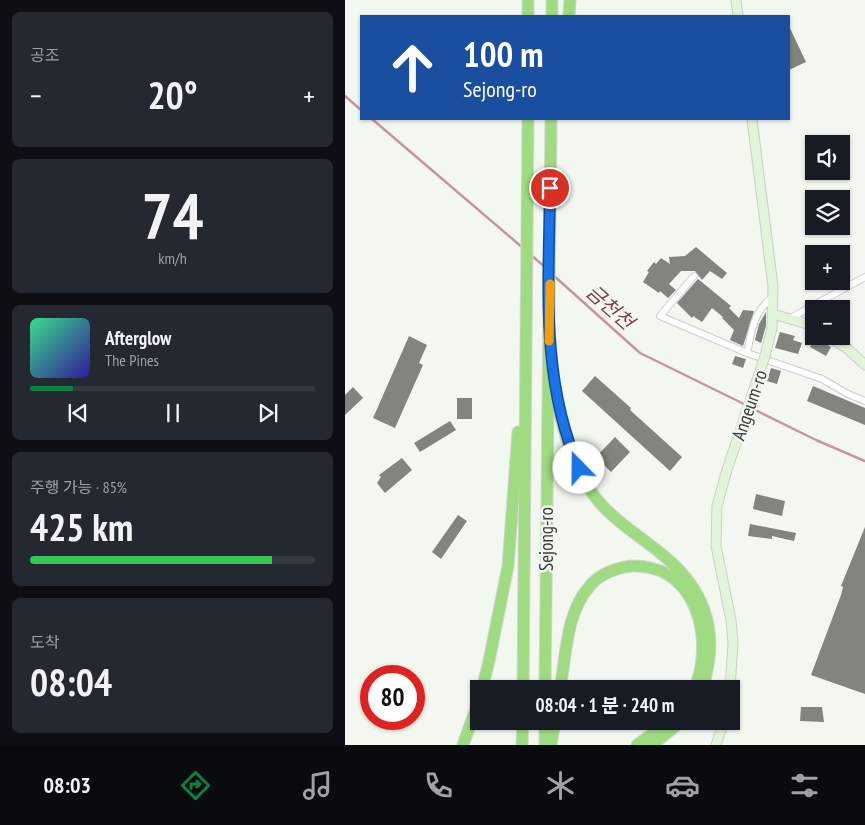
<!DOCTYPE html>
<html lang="ko">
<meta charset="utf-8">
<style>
body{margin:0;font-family:"PT Sans Narrow","Noto Sans KR",sans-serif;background:#242831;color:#f1f3f6;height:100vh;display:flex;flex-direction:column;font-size:19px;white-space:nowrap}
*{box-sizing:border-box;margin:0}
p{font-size:16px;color:#9ea1a6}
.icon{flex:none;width:28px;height:28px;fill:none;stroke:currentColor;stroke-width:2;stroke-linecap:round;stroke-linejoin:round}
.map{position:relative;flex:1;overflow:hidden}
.drawer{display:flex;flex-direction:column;gap:12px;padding:12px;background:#0d0f14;width:345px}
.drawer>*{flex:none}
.guide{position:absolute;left:15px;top:15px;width:430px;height:105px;border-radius:0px;box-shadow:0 1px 4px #0004;background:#1a4fa0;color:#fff;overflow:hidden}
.buttons{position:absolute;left:460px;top:135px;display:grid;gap:10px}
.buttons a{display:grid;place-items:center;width:45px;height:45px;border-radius:0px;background:#171b24;box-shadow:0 1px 4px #0004;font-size:25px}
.speed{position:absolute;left:15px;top:665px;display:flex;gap:10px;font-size:25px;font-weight:700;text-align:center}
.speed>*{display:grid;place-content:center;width:65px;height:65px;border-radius:50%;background:#171b24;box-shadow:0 1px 4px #0004;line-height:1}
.speed .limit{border:8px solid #d22;background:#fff;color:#111}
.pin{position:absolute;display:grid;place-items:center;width:42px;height:42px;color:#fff;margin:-21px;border:2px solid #fff;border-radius:50%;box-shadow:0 1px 5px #0007}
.me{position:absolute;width:55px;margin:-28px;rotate:338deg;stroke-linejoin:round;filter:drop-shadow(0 0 4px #0008)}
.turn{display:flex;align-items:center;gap:18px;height:105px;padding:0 20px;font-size:22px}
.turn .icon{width:65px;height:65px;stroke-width:2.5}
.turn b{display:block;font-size:35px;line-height:42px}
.big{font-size:38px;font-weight:700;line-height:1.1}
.drawer .tile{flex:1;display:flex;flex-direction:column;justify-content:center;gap:8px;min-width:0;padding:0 18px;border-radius:8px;background:#242831}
.drawer .dial{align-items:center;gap:0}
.dial b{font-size:65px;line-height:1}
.song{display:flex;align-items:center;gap:15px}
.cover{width:60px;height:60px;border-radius:8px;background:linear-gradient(135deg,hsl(150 70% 55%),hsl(250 70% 35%))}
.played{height:5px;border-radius:2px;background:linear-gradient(90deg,#0b8043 15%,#363941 15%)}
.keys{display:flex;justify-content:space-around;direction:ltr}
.heat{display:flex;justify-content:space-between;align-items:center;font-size:28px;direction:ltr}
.charge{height:8px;border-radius:4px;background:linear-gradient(90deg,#34c759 85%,#363941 0)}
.trip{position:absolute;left:125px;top:680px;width:270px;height:50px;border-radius:0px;background:#171b24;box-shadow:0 1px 4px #0004;font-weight:700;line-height:50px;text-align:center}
.dock{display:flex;height:80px;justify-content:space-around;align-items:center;background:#090b0e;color:#9ea1a6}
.dock .icon{width:35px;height:35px}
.dock .on{color:#0b8043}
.dock b{font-size:22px;color:#f1f3f6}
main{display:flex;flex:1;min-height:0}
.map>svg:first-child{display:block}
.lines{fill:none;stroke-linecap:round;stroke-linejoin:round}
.stream{stroke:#cb9499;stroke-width:2.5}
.building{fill:#80857e}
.street-casing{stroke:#cacfc7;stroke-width:8}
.secondary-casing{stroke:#cacfc7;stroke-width:11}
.highway-casing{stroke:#d4d4d4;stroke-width:13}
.street{stroke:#fff;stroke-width:6}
.secondary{stroke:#e2f4d9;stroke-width:9}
.highway{stroke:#9edb81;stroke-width:11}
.secondary-bridge-casing{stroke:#cacfc7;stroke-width:11;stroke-linecap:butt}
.secondary-bridge{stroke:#e2f4d9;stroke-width:9}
.route-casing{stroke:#114b97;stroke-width:12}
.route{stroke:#1a73e8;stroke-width:9}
.slow{stroke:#f59e0b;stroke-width:9}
.labels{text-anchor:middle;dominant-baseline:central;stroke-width:5;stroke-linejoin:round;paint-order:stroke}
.street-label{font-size:19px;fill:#3b3d3a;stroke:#f2f7f0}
.water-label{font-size:20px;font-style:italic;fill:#843e48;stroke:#f2f7f0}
</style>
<main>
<section class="drawer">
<div class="tile"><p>공조</p>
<div class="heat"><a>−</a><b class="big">20°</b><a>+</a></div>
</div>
<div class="tile dial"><b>74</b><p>km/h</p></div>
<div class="tile">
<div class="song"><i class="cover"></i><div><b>Afterglow</b><p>The Pines</p></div></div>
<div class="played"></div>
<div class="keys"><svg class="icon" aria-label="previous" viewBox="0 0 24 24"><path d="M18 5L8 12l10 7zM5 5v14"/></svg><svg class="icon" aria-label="pause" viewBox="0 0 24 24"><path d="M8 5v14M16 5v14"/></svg><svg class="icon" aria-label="next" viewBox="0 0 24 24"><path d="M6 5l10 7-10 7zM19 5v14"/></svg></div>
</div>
<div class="tile"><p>주행 가능 · 85%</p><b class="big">425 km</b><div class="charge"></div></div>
<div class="tile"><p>도착</p><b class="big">08:04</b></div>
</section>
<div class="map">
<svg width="520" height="745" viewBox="0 0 520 745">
<rect width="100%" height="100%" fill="#f2f7f0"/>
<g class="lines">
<path class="stream" d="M0,96L16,110
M27,119L178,248
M186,255L201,268
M208,275L295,353L401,405
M406,408L471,440L520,461"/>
</g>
<path class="building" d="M444,26L461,62L444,70Z
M351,247L382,273L377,279L365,271L357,280L350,271H336L324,284L331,290L323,298L315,291L314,293L298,282L304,272L302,271L309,262L311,264L316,258L325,264L324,257L340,256Z
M353,279L386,306L384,308L394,318L398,310L409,311L398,346L385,340L389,330L377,318L378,317L367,308L357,322L348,316L347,318L332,303Z
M421,312V326L416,343L410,340L414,324Z
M435,332L450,336L448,340L457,343L453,354L430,348Z
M64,336L82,345L74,363L78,365L50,428L28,418Z
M470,338L486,347L481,356L465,347Z
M390,356L401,359L398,368L387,364Z
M426,368L436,371L432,384L422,381Z
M250,376L286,408L285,410L337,457L325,471L237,391Z
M468,386L520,408V425L462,401Z
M8,387L18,398L0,415V395Z
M112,398H127V419H112Z
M105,421L111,430L75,452L69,443Z
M270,437L285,452L266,472L251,457Z
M57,458L67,470L40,493L32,483L36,477L34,475Z
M411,494L440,501L437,516L408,509Z
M113,515L122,521L96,559L87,552Z
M405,524L451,533L449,541L427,536V539L403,536Z
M520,527V694L466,675L496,595L498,587L496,586Z
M456,707H477L479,722L455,721Z"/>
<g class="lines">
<g class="street-casing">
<path id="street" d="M349,276L315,316L402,353C407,330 408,312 428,297
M444,319L520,277
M402,353L477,379L503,394L520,401"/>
</g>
<g class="secondary-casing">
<path id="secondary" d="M391,0L393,16
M407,119L428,286L427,328L420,356
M428,314L459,323L469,328
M482,336L503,349L520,365
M381,473L372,506L371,546L386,620L388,643L385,689
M371,745L379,721"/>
</g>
<g class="highway-casing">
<path id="highway" d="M183,16V0
M207,16V0
M224,16L225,0
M208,379C215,421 226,469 255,503C273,524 298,538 319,556C362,591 375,636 357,689
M137,689L144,661L163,566L173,432
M178,689L183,119
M200,689L206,119
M215,689C221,656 221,613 244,587C253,575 266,570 280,567C289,565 297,566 306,568C356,579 368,648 349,689
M118,745L134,700
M177,745L178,721
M200,745V721
M206,745L210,721
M292,745L325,721
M307,745L337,721"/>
</g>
<use href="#street" class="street"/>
<use href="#secondary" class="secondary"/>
<use href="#highway" class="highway"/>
<g class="secondary-bridge-casing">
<path id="secondary-bridge" d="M381,473L420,356"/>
</g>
<use href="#secondary-bridge" class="secondary-bridge"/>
</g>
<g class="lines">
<g class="route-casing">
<path id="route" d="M205,188C204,282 195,380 234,468"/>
</g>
<use href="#route" class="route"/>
<path class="slow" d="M204,341L205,284"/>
</g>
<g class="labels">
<g class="street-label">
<text transform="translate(404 405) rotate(-71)">Angeum-ro</text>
<text transform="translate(201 539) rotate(-90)">Sejong-ro</text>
</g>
<g class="water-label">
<text transform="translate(265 307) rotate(42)">금천천</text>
</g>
</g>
</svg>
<div class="buttons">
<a><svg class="icon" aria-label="sound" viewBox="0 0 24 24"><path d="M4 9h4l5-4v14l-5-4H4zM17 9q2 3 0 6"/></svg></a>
<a><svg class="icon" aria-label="layers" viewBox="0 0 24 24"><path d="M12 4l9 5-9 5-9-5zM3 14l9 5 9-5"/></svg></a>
<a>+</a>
<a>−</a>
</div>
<div class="speed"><div class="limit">80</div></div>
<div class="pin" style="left:205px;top:188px;background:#d93025"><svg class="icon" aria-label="arrive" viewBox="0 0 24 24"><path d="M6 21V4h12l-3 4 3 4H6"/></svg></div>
<svg class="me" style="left:234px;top:468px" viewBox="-20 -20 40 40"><circle r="19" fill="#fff"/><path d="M0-13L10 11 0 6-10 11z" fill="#1a73e8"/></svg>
<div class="trip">08:04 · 1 분 · 240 m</div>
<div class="guide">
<div class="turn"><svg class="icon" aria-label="ahead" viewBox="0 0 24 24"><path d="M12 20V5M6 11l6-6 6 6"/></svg><div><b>100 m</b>Sejong-ro</div></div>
</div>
</div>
</main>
<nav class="dock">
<b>08:03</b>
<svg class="icon on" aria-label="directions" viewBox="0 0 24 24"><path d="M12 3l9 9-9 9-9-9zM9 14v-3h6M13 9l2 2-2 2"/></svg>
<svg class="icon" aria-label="music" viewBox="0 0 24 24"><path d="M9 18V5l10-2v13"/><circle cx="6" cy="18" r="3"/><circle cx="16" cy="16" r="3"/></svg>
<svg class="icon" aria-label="phone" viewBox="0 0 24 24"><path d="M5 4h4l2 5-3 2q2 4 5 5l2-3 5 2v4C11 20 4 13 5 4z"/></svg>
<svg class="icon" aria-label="climate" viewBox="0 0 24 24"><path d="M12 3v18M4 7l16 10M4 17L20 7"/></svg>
<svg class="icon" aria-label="car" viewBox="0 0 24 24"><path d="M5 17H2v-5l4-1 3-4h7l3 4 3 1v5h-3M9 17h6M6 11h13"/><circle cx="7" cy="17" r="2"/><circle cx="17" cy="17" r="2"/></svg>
<svg class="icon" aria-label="filters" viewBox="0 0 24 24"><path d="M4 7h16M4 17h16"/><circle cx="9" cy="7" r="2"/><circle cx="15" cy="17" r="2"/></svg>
</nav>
